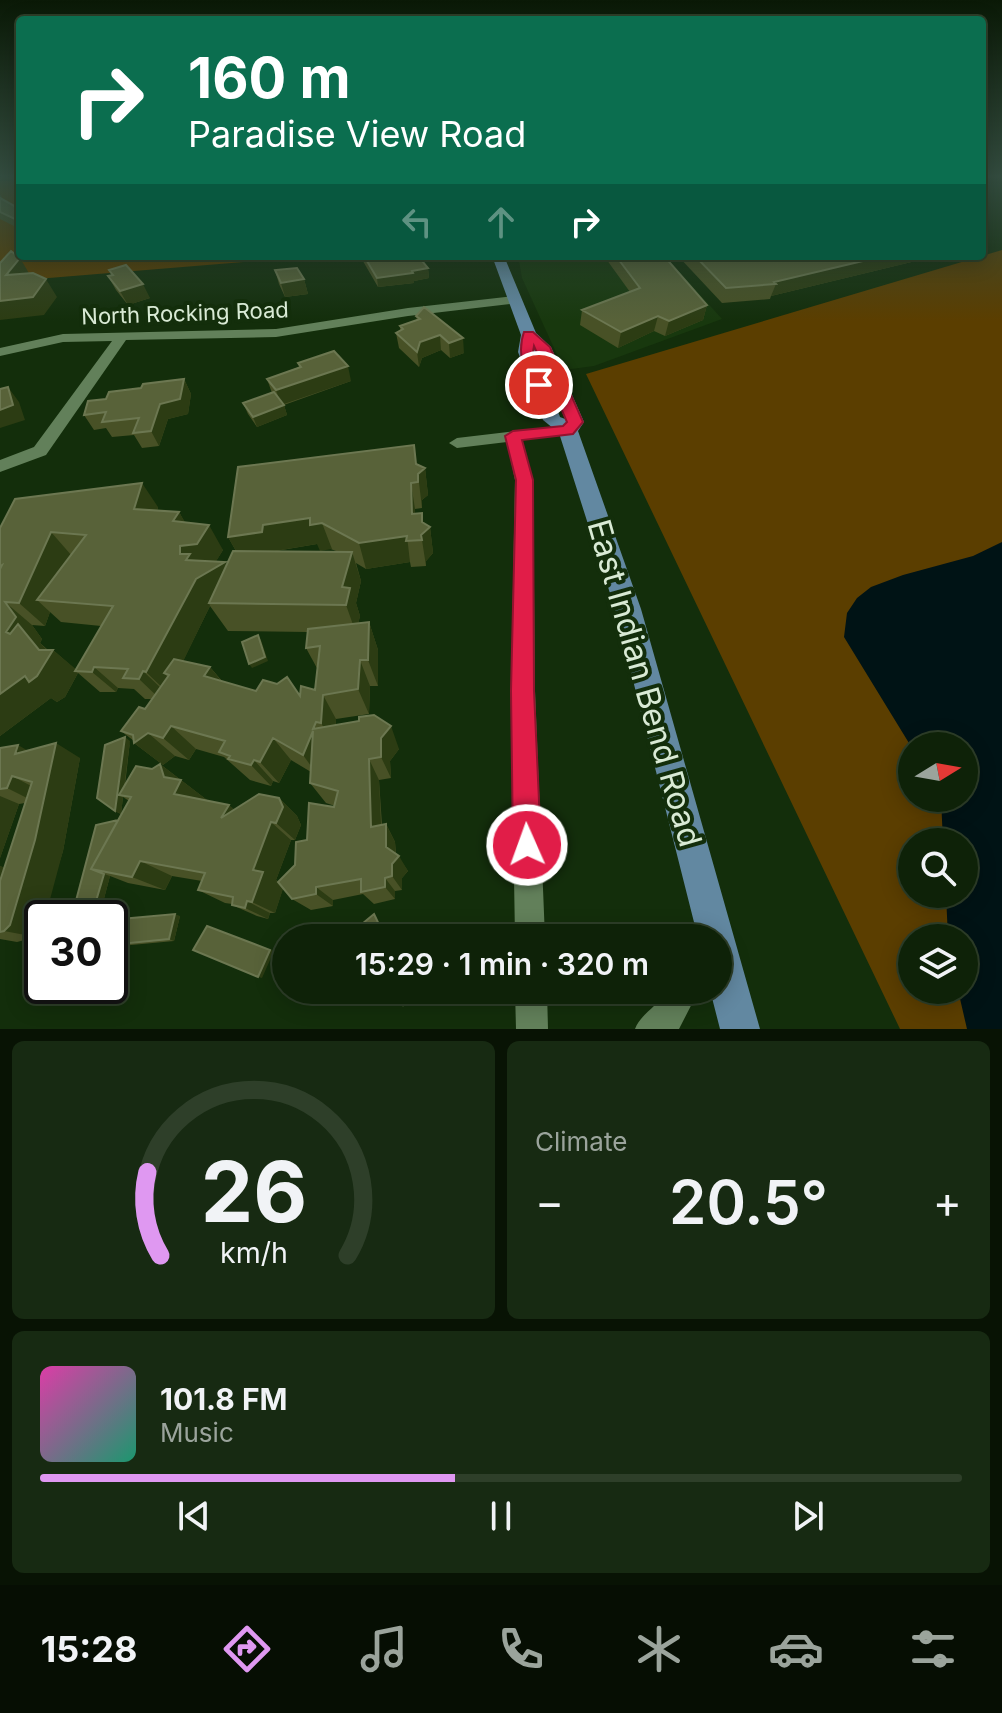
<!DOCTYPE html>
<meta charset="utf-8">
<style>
body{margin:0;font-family:Inter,sans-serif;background:#172a12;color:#f1f3f6;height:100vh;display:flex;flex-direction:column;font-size:30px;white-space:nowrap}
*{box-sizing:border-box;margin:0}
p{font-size:26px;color:#9ba49c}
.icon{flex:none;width:44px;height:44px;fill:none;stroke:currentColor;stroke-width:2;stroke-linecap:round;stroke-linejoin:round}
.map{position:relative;height:1029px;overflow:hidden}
.side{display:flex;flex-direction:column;gap:12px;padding:12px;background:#081304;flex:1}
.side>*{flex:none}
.banner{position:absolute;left:16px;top:16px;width:970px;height:244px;border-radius:8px;box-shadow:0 4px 20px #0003,0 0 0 2px #2e3f29;background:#0b6e4f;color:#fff;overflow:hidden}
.needle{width:52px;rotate:79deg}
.controls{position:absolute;left:898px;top:732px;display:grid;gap:16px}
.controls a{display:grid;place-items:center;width:80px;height:80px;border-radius:50%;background:#0e2208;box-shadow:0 4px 20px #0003,0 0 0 2px #2e3f29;font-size:40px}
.speed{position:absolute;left:24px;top:900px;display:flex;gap:16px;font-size:40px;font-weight:700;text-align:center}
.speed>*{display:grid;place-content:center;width:104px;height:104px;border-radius:50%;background:#0e2208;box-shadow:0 4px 20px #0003,0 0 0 2px #2e3f29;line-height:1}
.speed .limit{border:4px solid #111;border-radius:12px;background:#fff;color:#111}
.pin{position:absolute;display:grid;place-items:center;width:68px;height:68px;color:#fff;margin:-34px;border:4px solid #fff;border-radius:50%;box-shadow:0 2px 8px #0007}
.me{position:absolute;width:88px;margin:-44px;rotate:358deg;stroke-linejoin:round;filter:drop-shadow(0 0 6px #0008)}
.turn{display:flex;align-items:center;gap:28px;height:168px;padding:0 40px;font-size:36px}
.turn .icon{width:104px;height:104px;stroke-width:2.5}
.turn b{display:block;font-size:56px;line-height:68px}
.lanes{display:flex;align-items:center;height:76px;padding:0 40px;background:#0003;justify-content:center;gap:40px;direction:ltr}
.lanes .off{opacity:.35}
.big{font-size:60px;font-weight:600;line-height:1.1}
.side .widget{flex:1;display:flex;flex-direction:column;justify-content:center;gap:12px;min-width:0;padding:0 28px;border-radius:12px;background:#172a12}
.side .dial{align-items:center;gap:0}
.dial svg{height:208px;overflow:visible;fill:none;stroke:#2e3f29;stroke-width:7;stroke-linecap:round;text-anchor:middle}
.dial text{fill:#f1f3f6;stroke:none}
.song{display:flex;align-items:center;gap:24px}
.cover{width:96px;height:96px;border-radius:12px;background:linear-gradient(135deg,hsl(320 70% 55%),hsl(160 70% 35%))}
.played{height:8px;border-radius:4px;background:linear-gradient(90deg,#df98f1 45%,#2e3f29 45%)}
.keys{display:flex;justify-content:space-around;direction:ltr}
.heat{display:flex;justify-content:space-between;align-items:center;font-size:44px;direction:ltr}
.side .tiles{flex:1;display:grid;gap:12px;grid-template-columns:1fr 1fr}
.widget:last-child{grid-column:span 2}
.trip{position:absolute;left:272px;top:924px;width:460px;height:80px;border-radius:40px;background:#0e2208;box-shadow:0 4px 20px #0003,0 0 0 2px #2e3f29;font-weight:600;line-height:80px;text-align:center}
.dock{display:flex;height:128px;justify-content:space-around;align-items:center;background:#060e03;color:#9ba49c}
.dock .icon{width:56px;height:56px}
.dock .selected{color:#df98f1}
.dock b{font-size:36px;color:#f1f3f6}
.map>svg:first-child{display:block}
.built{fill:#18380e}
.green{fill:#5b3e00;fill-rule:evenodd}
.water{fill:#001315}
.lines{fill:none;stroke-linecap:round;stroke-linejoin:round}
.minor{fill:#62805a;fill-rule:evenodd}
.major{fill:#6288a1;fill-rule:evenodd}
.wall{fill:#485126;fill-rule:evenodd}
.shaded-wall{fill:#2c3c13}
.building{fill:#586239;stroke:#6c7751;stroke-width:2}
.route{fill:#e11d48;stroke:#92132f;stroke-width:2}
.labels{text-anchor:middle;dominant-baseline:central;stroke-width:8;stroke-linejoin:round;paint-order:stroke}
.far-street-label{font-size:22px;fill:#d9ead5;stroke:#132e0b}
.near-street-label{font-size:32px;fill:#d9ead5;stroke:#132e0b}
</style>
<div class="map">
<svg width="1002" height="1029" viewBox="0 0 1002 1029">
<rect width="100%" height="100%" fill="#132e0b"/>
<path class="built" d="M518,256H665L722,319L594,366L564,370L522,278Z"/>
<path class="green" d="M20,180V256H318L0,282V181Z
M1002,250V1029H900L586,374ZM912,746H964V798H912ZM912,842H964V894H912ZM912,938H964V990H912Z"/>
<path class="water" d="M1002,542V1029H967L958,990H964V938H948L946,894H964V842H943L941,798H964V746L912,748L844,637L847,613L857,598L871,587L903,575L973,556Z"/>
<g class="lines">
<path class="minor" d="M515,296L519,297V303L408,316L276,337L126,340L46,455L0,472V460L34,447L112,341L63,342L0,356V348L63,334L276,329L408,308Z
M568,425L574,426L576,430L574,434L522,440L533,480L535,691L545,938H515L511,691L515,480L507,442L457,448L449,443L457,438Z
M515,990H547L548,1029H516Z
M667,990H699L679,1029H635C641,1013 658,1007 667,990Z"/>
<path class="major" d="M492,256H504L536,333L551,347L584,422L578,431L641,609L760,1029H720L710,990H718V938H698L615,609L559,433L543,420L518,352L521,335ZM535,348L536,349L565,419L560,417Z"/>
</g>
<path class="wall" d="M0,177H20V179L0,180Z
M0,194L3,200L20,209V229L0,219Z
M360,256H378L381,260L428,268L429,278L414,281V283L378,287Z
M604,256H664L707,305L703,320L665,336L654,331L618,348L580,325L582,310L630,292Z
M678,256H929L928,258L771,296L770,299L722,303Z
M109,270L150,298L128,305L116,290L108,276L111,275Z
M275,270L304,279L308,294L285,297L279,284Z
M416,316L464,353L450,358L441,350L422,358L419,367L399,348L396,333L400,331V326L417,320Z
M298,363L351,381L284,405L287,415L257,427L248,414L243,403L272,393L267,379L299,367Z
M184,379L191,394L188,414L168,419L159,446L142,448L134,435L112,437L106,428L94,430L84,415L106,399Z
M417,464L425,468L428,495L422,500V508L415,509V513L423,523L430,527L433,553L426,561V566L411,567L410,562L366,569L356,563L361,581L356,603L360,616L358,624L369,622L378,650V686H370L369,714L336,719V725L399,749L390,761L391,778L379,780L382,825L386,824L395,842L396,854L408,871L402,878V890L395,891V899L374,904L363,894L333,900V906L311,910L292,899L283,888L275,913H270L268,919L257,916L232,905V904L225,903L198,890L202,881L172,876L165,890L128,883L110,876L101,910L80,914L73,912L129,801L123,797L121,814L115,811L130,741L125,785L160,764L207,800L235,810L279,798L297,816L301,825L295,840H291L276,880L279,882L295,865L307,840L335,806L326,803L310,783L311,772L291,760L279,783L273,781L271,786L250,780L224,757L196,749L189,760L175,756L163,765L134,743V741L121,731L145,709L152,699H145L134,689L118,688L116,692H100L78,673L65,697L57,702L51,698L0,736V528L158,507L157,511L179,512L185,523L223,550L216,561L227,564L236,551L228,537ZM317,544L336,551H276ZM210,606L228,631L308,632L306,648L318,670L315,690L300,696L256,691L222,681L210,667L183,661ZM50,612L61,622L101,626L76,670L53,650H48L40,643L42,639L32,625L45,626Z
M0,748L80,758L63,851L42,918V931L36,937L17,942L0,939V866L4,868L25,803L19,804L0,858Z
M180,916L174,941L110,947V920Z"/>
<path class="shaded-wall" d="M884,256H929L928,258L771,296L776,284L774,282Z
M20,258L30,275H6Z
M428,268L429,278L414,281V283L378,287L377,278Z
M46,279L57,297L44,315L0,320V301Z
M304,279L308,294L285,297L281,283Z
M143,284L150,298L128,305L120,291Z
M707,305L703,320L665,336L669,321Z
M658,316L654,331L618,348L621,332Z
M440,335L441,350L422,358L419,367L417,352L420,342Z
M463,338L464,353L450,358L449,343Z
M348,366L351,381L281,405L276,390Z
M184,379L191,394L188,414L168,419L159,446L151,431L160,404Z
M8,387L19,402L25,420L0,428V410Z
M284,405L287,415L257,427L253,417Z
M425,468L428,495L422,500V508L418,474Z
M142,483L158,507L151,533L134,509Z
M411,483L415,509L416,540L412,514Z
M179,512L194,537L209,525L223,550L212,568L225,562L239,585L209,603L210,606L174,680L169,675L164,673L172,682L167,692L146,672L180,554L173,521Z
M422,513L425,532L430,527L433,553L426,561V566L422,540Z
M310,518L322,523L332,549L320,551L317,544L275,551L243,563L228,537L263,525Z
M51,532L72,556L37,600L50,612L45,626L19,603Z
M407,536L410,562L366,569L359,543Z
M352,552L361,581L356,603L360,616L356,633L346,605L342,587Z
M5,602L32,625L42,639L40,643L51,654L53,650L78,671H75L78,673L65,697L57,702L51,698L0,736V694L6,632Z
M369,622L378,650V686L368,660Z
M258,635L261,640L268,661L252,668L249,664Z
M360,660L370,686L369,714L358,689Z
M94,667L118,688L116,692L92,672Z
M210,667L231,693L204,676Z
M143,671L164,691L160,699L139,679Z
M323,695L336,719L335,746L321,723Z
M171,726L196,749L189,760L163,738Z
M391,726L399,749L390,761L391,778L381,757V738Z
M313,731L319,777L303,755Z
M148,733L175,756L163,765L134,743Z
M125,737L130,741L123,796L119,795L123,797L121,814L115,811Z
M273,738L291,760L279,783L260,762Z
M56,743L80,758L63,851L45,918H42V931L36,937L4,931L0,910V866L11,870Z
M18,745L44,760L15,754Z
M369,759L379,780L382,844L371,827Z
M254,760L273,781L271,786L251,765Z
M160,764L207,800L174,794L164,777Z
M12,776L39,790L35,802L7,788Z
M0,796L19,804L0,858Z
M279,798L297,816L301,825L295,840L276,823Z
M229,805L251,823L221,818Z
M271,822L291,840L276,880L284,886L275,913L252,902L253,870Z
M386,824L395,842L396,859L399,856L408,871L402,878V890L392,876L386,847Z
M140,861L172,876L165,890L132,877Z
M104,874L110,876L101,910L94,908Z
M385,878L395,891V899L385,887Z
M316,887L333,900V906L316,894Z
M247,901L270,913L268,919L245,908Z
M175,914L180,916L174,941L169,939Z
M207,926L274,951L262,978L258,977Z"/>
<path class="building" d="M0,198L20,209V219L19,221L0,212Z
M11,251L20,258L6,275L33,273L46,279L33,297L0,301V263Z
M364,256H378L381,260L407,256H418L428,268L412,271L413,273L377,278Z
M616,256H664L707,305L669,321L658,316L621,332L582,310L640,288Z
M695,256H884L774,282L776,284L726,288Z
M126,265L143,284L120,291L108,276L113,275L109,270Z
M297,268L304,279L281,283L275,270Z
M424,307L463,338L449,343L440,335L420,342L417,352L396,333L403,329L400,326L420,319L416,316Z
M334,351L348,366L276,390L267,379L301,367L298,363Z
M184,379L180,399L160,404L151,431L133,433L139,418L102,422L106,412L84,415L88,401L106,399L109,392L141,388L143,384Z
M8,387L13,405L0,410V389Z
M274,392L284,405L253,417L243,403Z
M414,445L416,464L425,468L418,474V482L411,483L412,514L422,513V522L430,527L421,535L422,540L406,541L407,536L359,543L322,523L310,525V518L263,525L262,532L228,537L238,467Z
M142,483L134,509L179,512L173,521L209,525L197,544L180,546V554H190L186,560L225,562L196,579L146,672L143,671L139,679L123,678L128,669L94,667L92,672L75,671L113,606L37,600L86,535L51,532L19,603L5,602L16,617L6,632L10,634L18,624L39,650H53L37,676L29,682L25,676L0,694V569L2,565L0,566V528L15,499Z
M233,551L352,552L342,587L350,588L346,605L209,603Z
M369,622L368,660H360L358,689L323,695L321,723L316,722L313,729L359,721V717L374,715L391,726L381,738V757L369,759L371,827L386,824V847L399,856L392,864V876L385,878V887L361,892V879L316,887V894L292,899L278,882L295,865L296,842L307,840L309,803L334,807L338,791L310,783L313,731L303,755L273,738L260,762L254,760L251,765L228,759L230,756L219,752L225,741L171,726L163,738L148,733L134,743L133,735L121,731L139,707L145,709L169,675L164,673L174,659L210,667L204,676L256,691L263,680L277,684L287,677L300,696L301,686L315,690L320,646L306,648L308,629Z
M258,635L265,657L249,664L242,642Z
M125,737L115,811L97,798L105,745Z
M56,743L35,840L10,925L4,931L0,932V881L32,782L12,776L7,788L0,789V748L18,745L15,754Z
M160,764L164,777L181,780L174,794L229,805L221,818L259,794L279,798L283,807L276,823L271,822L253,870L263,872L252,902L247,901L245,908L232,905L233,897L198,890L205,873L140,861L132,877L91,869L131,797L119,795L136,766L152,769Z
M118,820L91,869L104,874L94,908L73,912L96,825Z
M175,914L169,939L110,945V920Z
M374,914L384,935L380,938H345Z
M207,926L270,950L258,977L193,950Z
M391,990H414L403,1005Z"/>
<linearGradient id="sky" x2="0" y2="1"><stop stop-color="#0a1906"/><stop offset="0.55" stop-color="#334c3f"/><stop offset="1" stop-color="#334c3f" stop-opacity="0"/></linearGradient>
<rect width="1002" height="321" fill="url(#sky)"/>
<path class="route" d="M524,332H533L550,347L583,422L573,434L522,440L533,480L534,691L541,845L537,855L527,859L517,855L513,845L511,691L516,480L505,436L513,431L563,426L567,422L534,346L533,352L546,385L539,389C521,381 518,348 524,332Z"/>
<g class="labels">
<g class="far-street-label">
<text transform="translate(185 313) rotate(-2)">North Rocking Road</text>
</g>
<g class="near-street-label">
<text transform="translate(645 683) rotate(74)">East Indian Bend Road</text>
</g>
</g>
</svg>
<div class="controls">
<a><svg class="needle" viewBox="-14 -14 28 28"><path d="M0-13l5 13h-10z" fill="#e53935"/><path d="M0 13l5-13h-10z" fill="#9ba49c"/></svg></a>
<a><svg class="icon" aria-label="search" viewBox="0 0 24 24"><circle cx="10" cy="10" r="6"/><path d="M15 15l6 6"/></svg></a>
<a><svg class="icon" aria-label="layers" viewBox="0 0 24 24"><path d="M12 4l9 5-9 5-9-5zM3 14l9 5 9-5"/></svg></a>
</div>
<div class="speed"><div class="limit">30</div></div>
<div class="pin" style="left:539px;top:385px;background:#d93025"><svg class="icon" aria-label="arrive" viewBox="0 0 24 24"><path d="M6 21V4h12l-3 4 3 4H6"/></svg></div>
<svg class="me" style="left:527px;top:845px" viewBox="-20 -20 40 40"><circle r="17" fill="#e11d48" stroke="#fff" stroke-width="3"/><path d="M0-11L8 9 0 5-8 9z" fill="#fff"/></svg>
<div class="trip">15:29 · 1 min · 320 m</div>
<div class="banner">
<div class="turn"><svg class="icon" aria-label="right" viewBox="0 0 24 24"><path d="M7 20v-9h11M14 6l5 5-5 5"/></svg><div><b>160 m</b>Paradise View Road</div></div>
<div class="lanes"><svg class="icon off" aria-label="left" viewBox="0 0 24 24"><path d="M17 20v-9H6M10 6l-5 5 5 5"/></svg><svg class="icon off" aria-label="ahead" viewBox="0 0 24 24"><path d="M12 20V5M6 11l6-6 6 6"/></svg><svg class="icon" aria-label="right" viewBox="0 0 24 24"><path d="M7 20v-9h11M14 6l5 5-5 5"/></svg></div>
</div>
</div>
<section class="side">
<div class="tiles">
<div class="widget dial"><svg viewBox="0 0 100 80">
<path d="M14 69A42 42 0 1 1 86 69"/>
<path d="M14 69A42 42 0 0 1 9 37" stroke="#df98f1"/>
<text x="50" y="56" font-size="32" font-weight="700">26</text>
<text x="50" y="72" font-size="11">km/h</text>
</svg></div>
<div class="widget"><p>Climate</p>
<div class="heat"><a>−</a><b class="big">20.5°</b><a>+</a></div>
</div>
<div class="widget">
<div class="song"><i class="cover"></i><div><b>101.8 FM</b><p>Music</p></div></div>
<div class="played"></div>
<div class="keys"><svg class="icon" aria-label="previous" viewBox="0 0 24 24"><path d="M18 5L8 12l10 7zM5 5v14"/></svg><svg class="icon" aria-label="pause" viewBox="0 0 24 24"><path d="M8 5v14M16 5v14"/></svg><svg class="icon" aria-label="next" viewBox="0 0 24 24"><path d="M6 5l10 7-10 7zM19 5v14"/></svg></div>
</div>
</div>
</section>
<nav class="dock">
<b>15:28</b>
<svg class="icon selected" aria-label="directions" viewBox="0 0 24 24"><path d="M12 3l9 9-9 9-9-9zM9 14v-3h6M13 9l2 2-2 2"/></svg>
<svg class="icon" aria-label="music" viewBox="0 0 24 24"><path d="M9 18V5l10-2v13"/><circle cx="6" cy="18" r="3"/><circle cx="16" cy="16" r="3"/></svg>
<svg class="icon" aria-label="phone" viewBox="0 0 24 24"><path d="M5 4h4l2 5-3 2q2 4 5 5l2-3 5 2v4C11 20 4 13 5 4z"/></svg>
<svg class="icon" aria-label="climate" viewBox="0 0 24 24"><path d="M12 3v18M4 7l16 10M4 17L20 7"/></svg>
<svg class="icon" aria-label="car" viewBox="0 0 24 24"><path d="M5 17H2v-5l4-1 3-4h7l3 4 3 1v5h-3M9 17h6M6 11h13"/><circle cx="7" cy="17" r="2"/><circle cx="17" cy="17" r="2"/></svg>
<svg class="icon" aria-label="filters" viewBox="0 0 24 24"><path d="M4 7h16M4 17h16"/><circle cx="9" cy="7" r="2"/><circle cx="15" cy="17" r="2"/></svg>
</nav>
